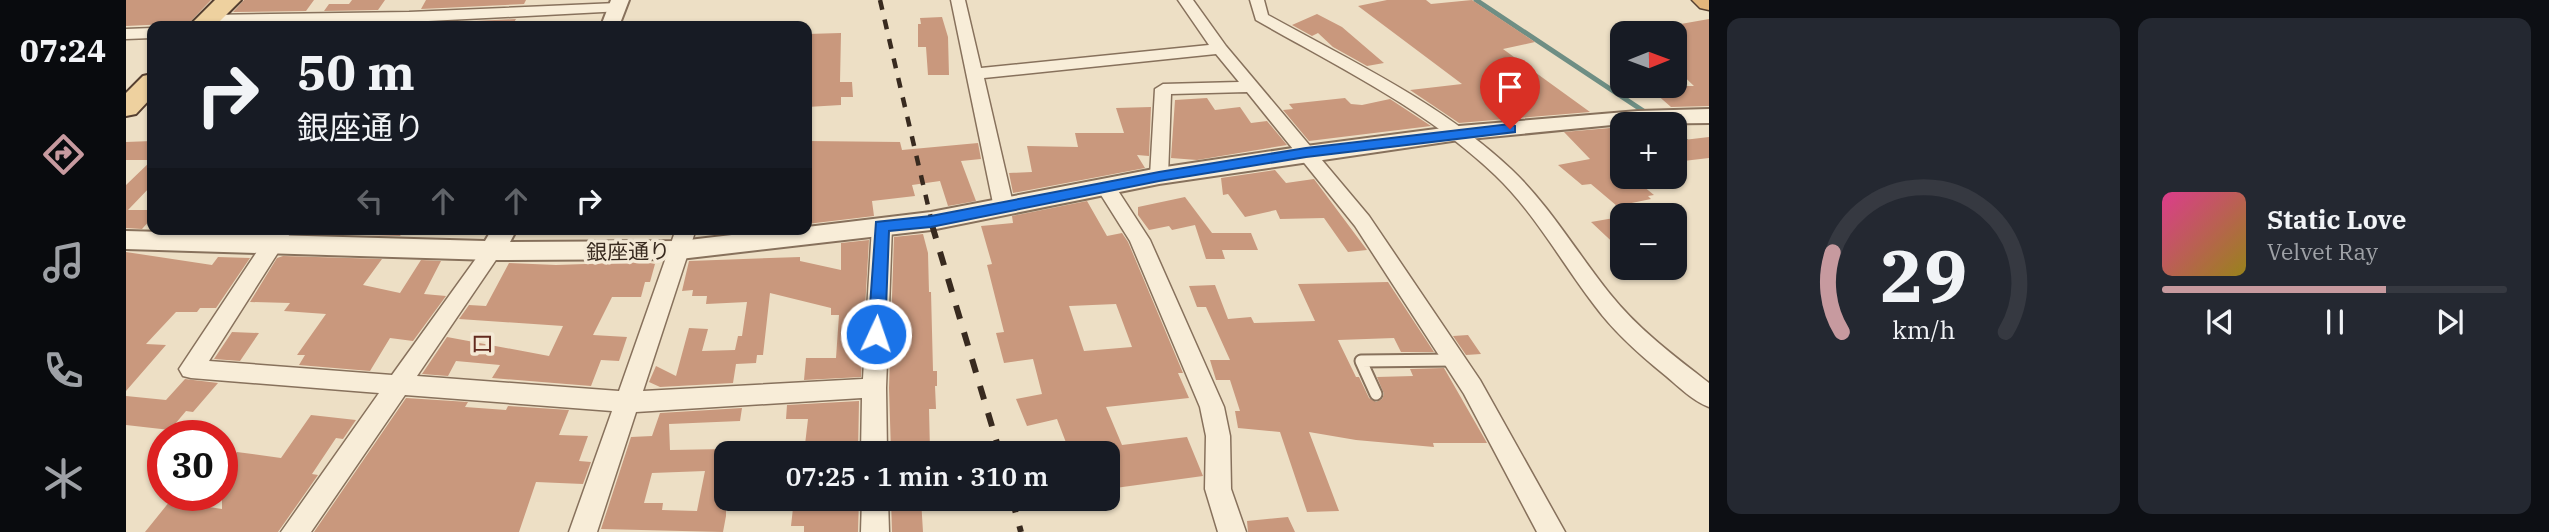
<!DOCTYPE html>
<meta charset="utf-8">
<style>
body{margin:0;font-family:"IBM Plex Serif","Noto Sans JP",serif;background:#242831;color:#f1f3f6;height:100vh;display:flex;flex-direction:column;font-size:26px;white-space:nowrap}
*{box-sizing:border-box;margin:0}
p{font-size:23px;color:#9ea1a6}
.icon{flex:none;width:38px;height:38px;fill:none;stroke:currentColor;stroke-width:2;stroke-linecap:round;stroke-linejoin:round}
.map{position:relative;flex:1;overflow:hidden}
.panel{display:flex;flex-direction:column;gap:18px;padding:18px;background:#0d0f14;width:840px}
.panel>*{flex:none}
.guide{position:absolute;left:21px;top:21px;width:665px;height:214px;border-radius:14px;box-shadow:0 2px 5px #0004;background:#171b24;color:#f1f3f6;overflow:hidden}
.needle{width:46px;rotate:89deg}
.fabs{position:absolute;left:1484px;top:21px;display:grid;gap:14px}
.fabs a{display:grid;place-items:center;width:77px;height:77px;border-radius:14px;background:#171b24;box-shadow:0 2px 5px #0004;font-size:35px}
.speed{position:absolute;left:21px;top:420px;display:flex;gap:14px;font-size:35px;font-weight:700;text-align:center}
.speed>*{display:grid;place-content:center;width:91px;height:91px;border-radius:50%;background:#171b24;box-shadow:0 2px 5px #0004;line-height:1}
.speed .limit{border:10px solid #d22;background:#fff;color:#111}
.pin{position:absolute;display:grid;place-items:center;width:60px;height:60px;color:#fff;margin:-72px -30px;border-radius:50% 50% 50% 0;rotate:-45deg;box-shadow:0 0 7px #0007}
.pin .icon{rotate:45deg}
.me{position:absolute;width:77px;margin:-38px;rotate:3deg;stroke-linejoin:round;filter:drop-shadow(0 0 5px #0008)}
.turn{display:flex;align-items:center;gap:24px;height:147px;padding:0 35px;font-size:32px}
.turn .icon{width:91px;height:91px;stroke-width:2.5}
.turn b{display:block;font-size:49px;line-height:60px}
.lanes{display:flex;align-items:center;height:66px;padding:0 35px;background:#0003;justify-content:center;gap:35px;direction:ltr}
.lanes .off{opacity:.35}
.panel .card{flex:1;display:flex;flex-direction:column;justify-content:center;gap:10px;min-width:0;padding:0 24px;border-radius:14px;background:#242831}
.panel .dial{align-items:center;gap:0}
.dial svg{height:182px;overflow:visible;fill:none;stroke:#363941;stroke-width:7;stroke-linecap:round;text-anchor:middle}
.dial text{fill:#f1f3f6;stroke:none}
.song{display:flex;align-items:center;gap:21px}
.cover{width:84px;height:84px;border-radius:10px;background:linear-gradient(135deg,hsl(330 70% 55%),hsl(50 70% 35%))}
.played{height:7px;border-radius:4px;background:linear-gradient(90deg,#c79a9f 65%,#363941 65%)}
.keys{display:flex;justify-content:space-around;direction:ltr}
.panel .tiles{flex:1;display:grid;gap:18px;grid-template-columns:repeat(2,1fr)}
.trip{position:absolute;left:588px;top:441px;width:406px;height:70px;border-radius:14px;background:#171b24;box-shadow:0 2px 5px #0004;font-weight:600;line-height:70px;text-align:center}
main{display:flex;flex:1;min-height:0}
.dock{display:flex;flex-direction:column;width:126px;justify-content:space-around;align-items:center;background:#090b0e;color:#9ea1a6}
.dock .icon{width:49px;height:49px}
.dock .current{color:#c79a9f}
.dock b{font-size:32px;color:#f1f3f6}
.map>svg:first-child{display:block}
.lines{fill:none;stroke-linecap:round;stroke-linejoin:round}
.stream{stroke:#6e8e84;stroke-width:5}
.building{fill:#c9987d;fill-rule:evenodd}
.service-casing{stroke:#87715c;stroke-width:15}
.minor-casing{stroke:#87715c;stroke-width:3}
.tertiary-casing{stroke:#87715c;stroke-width:4}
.primary-casing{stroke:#553f30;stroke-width:4}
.trunk-casing{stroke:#553f30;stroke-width:3}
.service{stroke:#f8edd8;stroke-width:11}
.minor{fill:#f8edd8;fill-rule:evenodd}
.tertiary{fill:#f8edd8;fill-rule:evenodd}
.primary{fill:#eed19f;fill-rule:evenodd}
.trunk{fill:#e3b67c;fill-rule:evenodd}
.rail-far1{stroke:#382a1f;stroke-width:4.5;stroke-dasharray:10 10;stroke-linecap:butt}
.rail{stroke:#382a1f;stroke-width:6;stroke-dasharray:14 14;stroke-linecap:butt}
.route{fill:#1a73e8;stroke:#114b97;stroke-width:2}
.labels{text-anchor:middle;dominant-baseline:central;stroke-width:7;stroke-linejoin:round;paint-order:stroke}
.street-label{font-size:21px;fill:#382a1f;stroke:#f4e9d5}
.quarter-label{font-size:24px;fill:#632b20;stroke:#f4e9d5}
</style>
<main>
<nav class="dock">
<b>07:24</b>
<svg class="icon current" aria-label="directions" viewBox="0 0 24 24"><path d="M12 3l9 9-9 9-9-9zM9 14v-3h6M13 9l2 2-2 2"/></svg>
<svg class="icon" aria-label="music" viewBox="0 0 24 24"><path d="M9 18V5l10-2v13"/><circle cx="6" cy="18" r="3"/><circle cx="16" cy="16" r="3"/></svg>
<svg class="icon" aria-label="phone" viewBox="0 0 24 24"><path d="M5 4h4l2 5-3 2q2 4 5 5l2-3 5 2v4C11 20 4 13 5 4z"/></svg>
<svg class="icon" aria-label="climate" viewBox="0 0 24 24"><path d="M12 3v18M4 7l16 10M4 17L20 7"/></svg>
</nav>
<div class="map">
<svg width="1583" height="532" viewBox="0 0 1583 532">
<rect width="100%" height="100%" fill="#eddfc5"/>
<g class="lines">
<path class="stream" d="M1350,0L1537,124
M1549,133L1565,145"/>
</g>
<path class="building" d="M0,0H85L63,23L0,26Z
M118,0H188L180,11L107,12Z
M226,0H259L252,10L198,11L203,4H223Z
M300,0H400L398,4L295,9Z
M1261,0H1300L1305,4L1346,0L1409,42L1377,49L1464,112L1333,123L1284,90L1336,84L1232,6Z
M1191,14L1216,27L1258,63L1241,66L1207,47L1192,33L1186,36L1166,25Z
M816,17L822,37L823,75H802L800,47H792V24H795L794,18Z
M390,19L387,24L285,26L286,24Z
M1583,19V106L1545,107L1521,86H1568L1549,68V25Z
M715,33L714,82H726L727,97H715V105L681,107V34Z
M1081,98L1089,110L1114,107L1125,123L1141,121L1161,145L1071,160L1045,158L1049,100Z
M1219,98L1225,104L1236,105L1264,99L1305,126L1183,141L1157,110L1167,109L1163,104Z
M1025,107L1023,156L1011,155L1019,168L887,193L883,173L906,172L901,146L952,147L949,133H998L990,108Z
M1496,127V177H1506L1528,195L1522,196L1525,199L1491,206L1465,184L1456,185L1432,165L1464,159L1438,132Z
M1583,137V158L1549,162V141Z
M26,141V185L2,210H26V218L16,229L0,228V185L26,160H0V142Z
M681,141L774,142L776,150L852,143L855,159L835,161L850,201L822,206L814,181L786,185L789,196L746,201L748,216L681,224Z
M1149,170L1160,183L1188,179L1241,250L1222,252L1198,218L1154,219L1150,210L1119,217L1102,194L1097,195L1095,178Z
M1059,197L1086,233H1125L1132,250H1096L1099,259H1080L1069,225L1046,230L1043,226L1023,230L1012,215V207Z
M961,201L981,236L996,233L1002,242L1057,373H1052L1063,398L980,407L996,445L1061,437L1077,476L982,489V453H944L931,419L901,426L890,399L916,394L907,359L878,363L870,333L878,332L861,265L866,264L855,226L887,223L886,216ZM990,304L1006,347L958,351L943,306Z
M1488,218L1496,226V251L1465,222Z
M176,229H279L274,236L174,233Z
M797,234L802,253L803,292H805L807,371H811V386H809L810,409H803L804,451L765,452L763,388L768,237Z
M743,240L735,377L678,380L680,358H710L713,315H705V308L644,293L637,355H631L630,363L610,364L607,383L534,387L523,382L530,366L550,376L563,328L582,329L576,351L609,350L612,336H616L621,302L580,304L581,296H566L567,290L556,291L563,261L674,257V261L715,270V243Z
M0,252L86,265L92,257L124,258L90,308H74L71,312H50L20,344L40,345L0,391Z
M157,256L256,259L237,285L274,293L295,260L315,261L298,294L320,296L287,341L264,338L244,371L173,365L179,355H171L200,314L158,311L164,303L124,302L151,258Z
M518,262L529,264L524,282H519L515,297H486L467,335L501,337L493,361L475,360L465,386L366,378L374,365L330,361L322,376L296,374L321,337L423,356L437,326L333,319L343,305L360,306L383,263L430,265Z
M1262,282L1308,352H1275L1268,338L1212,340L1230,377H1233L1243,398L1250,402L1256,399L1258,394L1251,377L1287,376L1284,369L1318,368L1361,443H1307L1308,447L1230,440L1183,432L1213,511L1181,512L1154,432L1112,428L1109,411H1114L1104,380H1090L1084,360H1104L1080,307H1071L1063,286L1089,285L1102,319L1125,317L1128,323L1189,321L1172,284Z
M106,332L133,333L114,361L88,359Z
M1342,335L1355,354L1340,355L1327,336Z
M59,379L92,383L67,412L60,411L44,430L0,425V396L40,400Z
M280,398L342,402L339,407L380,410L382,406L443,410L433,435L462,436L453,461L465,462L457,484L410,482L393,532H188Z
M733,401L732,453H678L682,419H660L661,405Z
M616,408L614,421L543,424L544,450L600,449V516L597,532L475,529L505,437L526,436L534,413ZM579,471L571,511L536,510L537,503H518L526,473Z
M185,415L230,420L217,439L210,438L186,474L192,475L152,532H19L44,501L96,509V470L111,452L155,458Z
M668,499H733L732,532H678V526H665Z
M765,499H795L797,532H766Z
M1162,517L1169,532H1122L1121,521Z"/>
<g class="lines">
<g class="service-casing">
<path id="service" d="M1250,394L1235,361L1328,360"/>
</g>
<g class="minor-casing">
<path id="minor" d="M825,0H839L855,68L1083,45L1052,0H1067L1100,46L1243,216L1354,380L1439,532H1411L1338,394L1229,226L1121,92L1045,94L1042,176L1040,180H1026L1024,176L1029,89L1037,84L1113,82L1090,54L858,78L888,208L885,213H871L868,208Z
M1124,0H1138L1142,15C1225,61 1315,103 1385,169C1424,206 1451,253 1484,294C1512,329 1548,356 1583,383V407C1567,401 1553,387 1540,376C1514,355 1489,333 1469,306C1435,262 1409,213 1369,175C1300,109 1212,67 1130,20Z
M491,3L496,5L499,8L496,11L283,22L81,25L73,20L81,15L283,12Z
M26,28V38L0,39V29Z
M980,181L987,183L1024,240L1098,407L1104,436L1105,489L1120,532H1092L1079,489L1080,436L1074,407L1004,241L970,187L973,183Z
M756,219L763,221L766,226L760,388L761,453H735L736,398L510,412L471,532H443L486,411L279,395L185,532H155L253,393L65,378L57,376L53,369L146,229H167L83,361L266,375L359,246L366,244L373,246L376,251L291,376L493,391L550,229H570L517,391L737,379L746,226L749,221Z
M736,499H762L763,532H735Z"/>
</g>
<g class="tertiary-casing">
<path id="tertiary" d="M485,0H503L493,26H475Z
M1583,109V123L1496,124L1333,140L1033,184L805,230L554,259L366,260L0,249V231L359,241L366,229H391L384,242L554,241L657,229H681V227L805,212L1033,168L1180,146L1333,126L1512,111Z"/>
</g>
<g class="primary-casing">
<path id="primary" d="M89,0H115L89,26H63Z
M26,74V97L10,114L0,116V93L17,76Z"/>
</g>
<g class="trunk-casing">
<path id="trunk" d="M1566,0H1583V10L1574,8Z"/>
</g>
<use href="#service" class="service"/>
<use href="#minor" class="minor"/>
<use href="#tertiary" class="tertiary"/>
<use href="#primary" class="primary"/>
<use href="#trunk" class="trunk"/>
<path class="rail-far1" d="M754,0L807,227"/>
<path class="rail" d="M806,225L874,453
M886,499L895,532"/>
</g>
<path class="route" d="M1384,124L1389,126V132L1180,157L1033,181L805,227L763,231L759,334L756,339H744L742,334L750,222L805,216L1033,172L1180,148Z"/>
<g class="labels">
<g class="street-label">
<text transform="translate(502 251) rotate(-1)">銀座通り</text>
</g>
<g class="quarter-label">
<text x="356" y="343">ロ</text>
</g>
</g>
</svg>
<div class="fabs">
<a><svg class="needle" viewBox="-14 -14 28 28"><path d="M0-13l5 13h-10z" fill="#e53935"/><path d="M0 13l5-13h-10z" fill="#9ea1a6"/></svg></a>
<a>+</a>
<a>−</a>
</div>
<div class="speed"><div class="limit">30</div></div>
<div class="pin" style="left:1384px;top:129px;background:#d93025"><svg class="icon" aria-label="arrive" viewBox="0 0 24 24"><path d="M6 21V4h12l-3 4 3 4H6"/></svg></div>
<svg class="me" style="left:750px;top:334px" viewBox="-20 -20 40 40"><circle r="17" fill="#1a73e8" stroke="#fff" stroke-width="3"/><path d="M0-11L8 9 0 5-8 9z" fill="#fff"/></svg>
<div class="trip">07:25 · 1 min · 310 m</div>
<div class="guide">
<div class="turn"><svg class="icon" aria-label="right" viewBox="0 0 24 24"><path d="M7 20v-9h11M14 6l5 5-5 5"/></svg><div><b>50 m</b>銀座通り</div></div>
<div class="lanes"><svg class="icon off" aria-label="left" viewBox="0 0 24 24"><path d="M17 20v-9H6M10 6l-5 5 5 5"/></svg><svg class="icon off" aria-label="ahead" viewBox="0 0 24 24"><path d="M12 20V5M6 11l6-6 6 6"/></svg><svg class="icon off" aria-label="ahead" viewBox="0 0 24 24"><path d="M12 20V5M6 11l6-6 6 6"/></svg><svg class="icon" aria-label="right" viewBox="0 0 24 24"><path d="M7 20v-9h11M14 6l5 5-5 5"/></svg></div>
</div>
</div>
<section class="panel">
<div class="tiles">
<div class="card dial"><svg viewBox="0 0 100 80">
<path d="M14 69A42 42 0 1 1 86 69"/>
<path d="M14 69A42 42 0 0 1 10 34" stroke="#c79a9f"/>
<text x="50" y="56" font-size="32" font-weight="700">29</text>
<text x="50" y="72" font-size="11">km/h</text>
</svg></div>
<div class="card">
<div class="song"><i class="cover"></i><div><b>Static Love</b><p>Velvet Ray</p></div></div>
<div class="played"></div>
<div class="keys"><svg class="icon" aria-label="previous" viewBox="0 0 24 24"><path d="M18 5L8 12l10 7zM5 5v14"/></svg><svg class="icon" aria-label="pause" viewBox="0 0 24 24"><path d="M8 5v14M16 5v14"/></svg><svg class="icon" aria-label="next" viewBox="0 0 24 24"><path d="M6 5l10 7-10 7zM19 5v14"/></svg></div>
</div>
</div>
</section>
</main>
